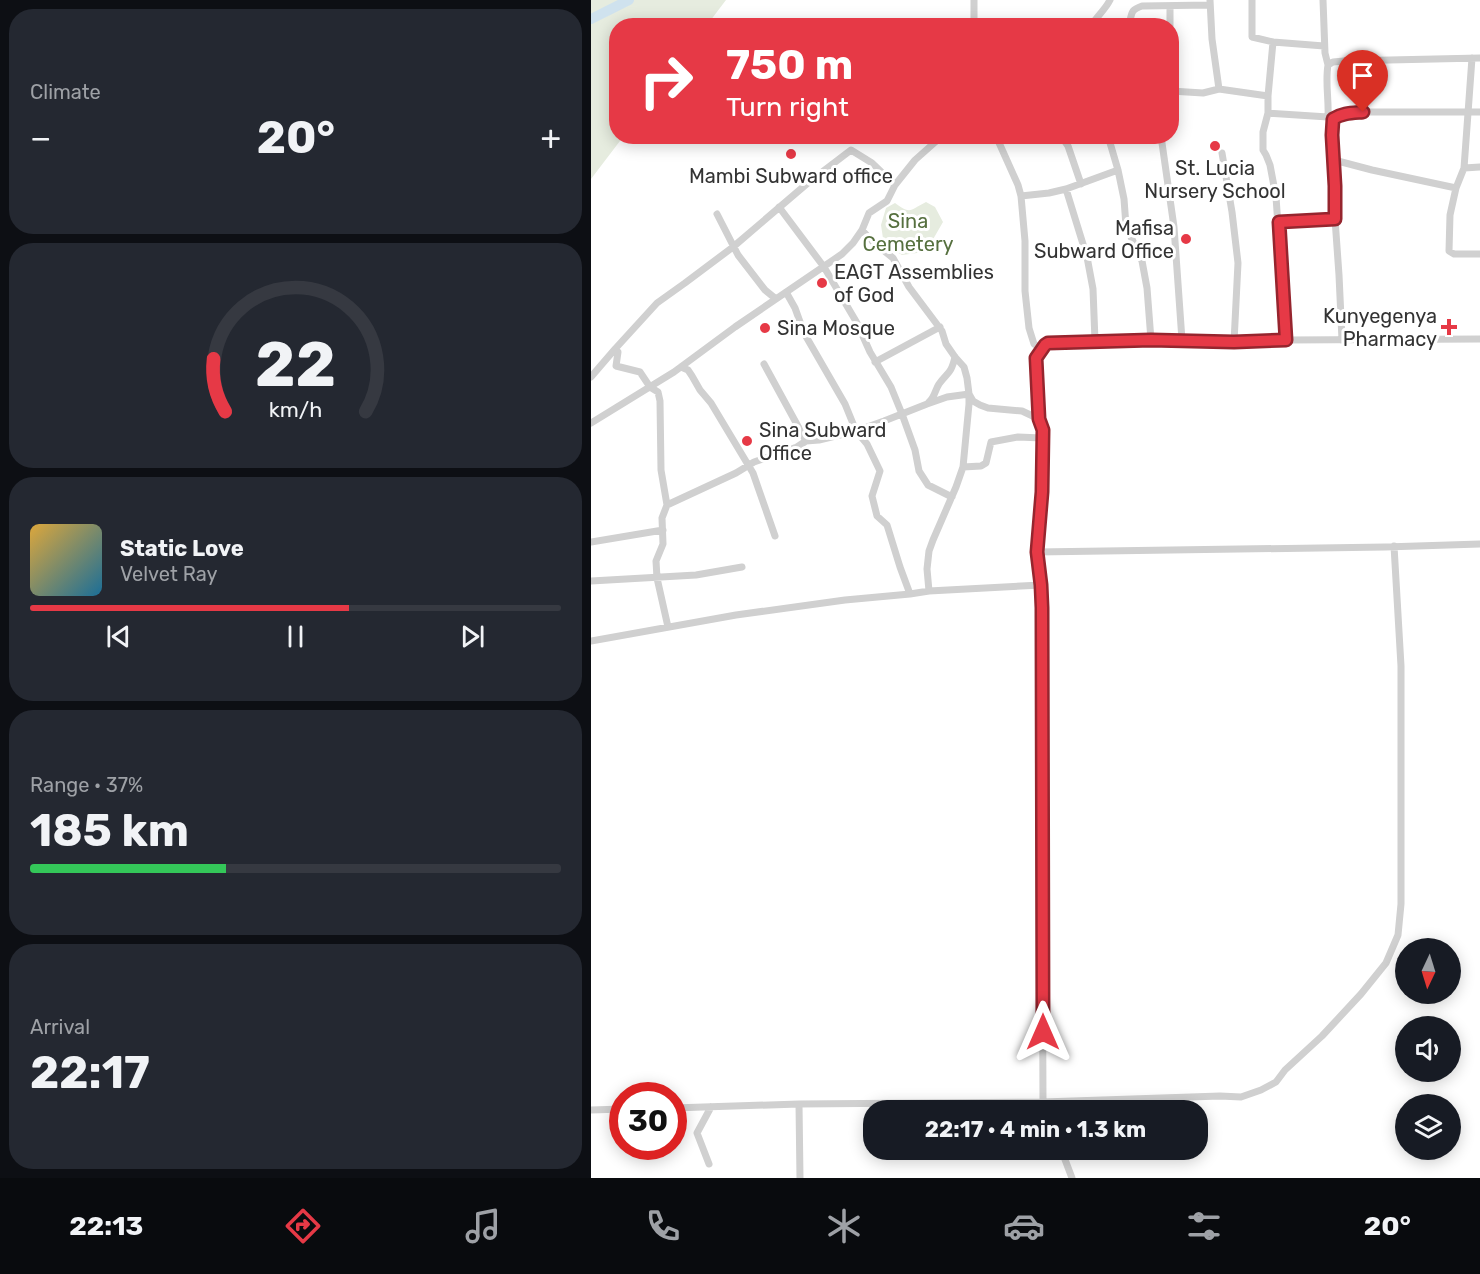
<!DOCTYPE html>
<meta charset="utf-8">
<style>
body{margin:0;font-family:Rubik,sans-serif;background:#242831;color:#f1f3f6;height:100vh;display:flex;flex-direction:column;font-size:22px;white-space:nowrap}
*{box-sizing:border-box;margin:0}
p{font-size:20px;color:#9ea1a6}
.icon{flex:none;width:33px;height:33px;fill:none;stroke:currentColor;stroke-width:2;stroke-linecap:round;stroke-linejoin:round}
.map{position:relative;flex:1;overflow:hidden}
.details{display:flex;flex-direction:column;gap:9px;padding:9px;background:#0d0f14;width:591px}
.details>*{flex:none}
.guide{position:absolute;left:18px;top:18px;width:570px;height:126px;border-radius:24px;box-shadow:0 3px 15px #0003;background:#e63946;color:#fff;overflow:hidden}
.needle{width:39px;rotate:184deg}
.fabs{position:absolute;left:804px;top:938px;display:grid;gap:12px}
.fabs a{display:grid;place-items:center;width:66px;height:66px;border-radius:50%;background:#171b24;box-shadow:0 3px 15px #0003;font-size:30px}
.speed{position:absolute;left:18px;top:1082px;display:flex;gap:12px;font-size:30px;font-weight:700;text-align:center}
.speed>*{display:grid;place-content:center;width:78px;height:78px;border-radius:50%;background:#171b24;box-shadow:0 3px 15px #0003;line-height:1}
.speed .limit{border:9px solid #d22;background:#fff;color:#111}
.pin{position:absolute;display:grid;place-items:center;width:51px;height:51px;color:#fff;margin:-62px -26px;border-radius:50% 50% 50% 0;rotate:-45deg;box-shadow:0 0 6px #0007}
.pin .icon{rotate:45deg}
.me{position:absolute;width:66px;margin:-33px;rotate:0deg;stroke-linejoin:round;filter:drop-shadow(0 0 4px #0008)}
.turn{display:flex;align-items:center;gap:21px;height:126px;padding:0 18px;font-size:27px}
.turn .icon{width:78px;height:78px;stroke-width:2.5}
.turn b{display:block;font-size:42px;line-height:51px}
.big{font-size:45px;font-weight:700;line-height:1.1}
.details .tile{flex:1;display:flex;flex-direction:column;justify-content:center;gap:9px;min-width:0;padding:0 21px;border-radius:24px;background:#242831}
.details .dial{align-items:center;gap:0}
.dial svg{height:156px;overflow:visible;fill:none;stroke:#363941;stroke-width:7;stroke-linecap:round;text-anchor:middle}
.dial text{fill:#f1f3f6;stroke:none}
.song{display:flex;align-items:center;gap:18px}
.cover{width:72px;height:72px;border-radius:9px;background:linear-gradient(135deg,hsl(40 70% 55%),hsl(200 70% 35%))}
.played{height:6px;border-radius:3px;background:linear-gradient(90deg,#e63946 60%,#363941 60%)}
.keys{display:flex;justify-content:space-around;direction:ltr}
.heat{display:flex;justify-content:space-between;align-items:center;font-size:33px;direction:ltr}
.charge{height:9px;border-radius:4px;background:linear-gradient(90deg,#34c759 37%,#363941 0)}
.trip{position:absolute;left:272px;top:1100px;width:345px;height:60px;border-radius:24px;background:#171b24;box-shadow:0 3px 15px #0003;font-weight:700;line-height:60px;text-align:center}
.tabs{display:flex;height:96px;justify-content:space-around;align-items:center;background:#090b0e;color:#9ea1a6}
.tabs .icon{width:42px;height:42px}
.tabs .active{color:#e63946}
.tabs b{font-size:27px;color:#f1f3f6}
main{display:flex;flex:1;min-height:0}
.map>svg:first-child{display:block}
.green{fill:#e6ecdf}
.lines{fill:none;stroke-linecap:round;stroke-linejoin:round}
.river{stroke:#cfe2ee;stroke-width:10}
.minor{stroke:#d0d0d0;stroke-width:7}
.route-casing{stroke:#96252e;stroke-width:15}
.route{stroke:#e63946;stroke-width:10}
.poi-dot{fill:#e63946;stroke:#fff;stroke-width:2}
.labels{text-anchor:middle;dominant-baseline:central;stroke-width:6;stroke-linejoin:round;paint-order:stroke}
.poi-label{font-size:20px;fill:#333;stroke:#fff;text-anchor:start}
.park-label{font-size:20px;fill:#56703f;stroke:#fff}
</style>
<main>
<section class="details">
<div class="tile"><p>Climate</p>
<div class="heat"><a>−</a><b class="big">20°</b><a>+</a></div>
</div>
<div class="tile dial"><svg viewBox="0 0 100 80">
<path d="M14 69A42 42 0 1 1 86 69"/>
<path d="M14 69A42 42 0 0 1 8 42" stroke="#e63946"/>
<text x="50" y="56" font-size="32" font-weight="700">22</text>
<text x="50" y="72" font-size="11">km/h</text>
</svg></div>
<div class="tile">
<div class="song"><i class="cover"></i><div><b>Static Love</b><p>Velvet Ray</p></div></div>
<div class="played"></div>
<div class="keys"><svg class="icon" aria-label="previous" viewBox="0 0 24 24"><path d="M18 5L8 12l10 7zM5 5v14"/></svg><svg class="icon" aria-label="pause" viewBox="0 0 24 24"><path d="M8 5v14M16 5v14"/></svg><svg class="icon" aria-label="next" viewBox="0 0 24 24"><path d="M6 5l10 7-10 7zM19 5v14"/></svg></div>
</div>
<div class="tile"><p>Range · 37%</p><b class="big">185 km</b><div class="charge"></div></div>
<div class="tile"><p>Arrival</p><b class="big">22:17</b></div>
</section>
<div class="map">
<svg width="889" height="1178" viewBox="0 0 889 1178">
<rect width="100%" height="100%" fill="#fff"/>
<path class="green" d="M0,0H135L116,25L26,26V136L32,137L0,179Z
M335,202L344,207L352,222L337,248L326,253L311,255L293,245L290,225L295,208L304,203C320,215 319,210 335,202Z"/>
<g class="lines">
<path class="river" d="M0,19L38,0"/>
<path class="minor" d="M661,0V37L682,42L677,96V113L672,132V150L675,155L679,165L685,197L695,340
M732,0L734,53L737,65
M383,26V0
M500,26C506,16 514,10 519,0
M538,26C541,13 539,10 551,6L619,5
M579,26V7
M682,42L733,46
M628,89L677,96
M580,91L612,93L628,89L621,39L619,0
M677,113L737,117
M742,119C751,113 761,113 772,112H889
M405,136L427,185L430,196L434,241V291L438,328L443,344L451,349
M470,136L477,146L490,184
M517,136L527,170L533,199L535,226L551,261L556,288L560,340
M570,136L583,227L591,340
M631,153L641,212L647,263L643,342
M743,160L781,170L865,188L873,168L881,58
M873,168L889,167
M865,188L859,215L858,251L863,254H889
M475,189L496,257L502,289L504,341
M430,196L458,193L475,189L527,170
M188,207L233,267L266,323L279,352L300,387L311,414L324,450L328,471L337,485L361,497
M126,214L147,255L174,290L185,299
M688,222L744,219
M271,230L282,242L302,258L318,287L351,331L355,344L364,357L373,367L376,378L378,394L382,401L389,405L397,408L431,411L448,419
M195,292L204,308L213,333L254,404L265,431L276,444L289,471L281,496L286,516L296,525L309,567L319,594
M751,340L748,275L744,219L743,160L741,135L742,119L737,117C738,99 734,82 737,65L742,62L753,61L889,58
M284,362L349,327
M173,364L215,441
M90,367L97,370L101,376L109,390L120,403L162,473L184,536
M0,377L24,349
M338,402C344,397 344,390 348,384C357,372 360,374 364,357
M0,423L83,372L144,327L251,254L262,243L271,230L278,213L296,201L304,185L324,160L351,136
M372,467L390,466L395,463L400,442L427,437L451,438
M76,505L145,473L163,462L206,447L215,441L228,440L265,431L293,421L336,404L356,397L378,394V404L372,467L365,487L342,540L338,551L336,569L338,591
M0,542L72,530
M446,552L794,547L889,544
M0,581L105,575L151,567
M77,627L66,578L65,561L72,544L71,518L76,505L70,470L69,401L67,392L59,387L49,372L25,366L27,352L24,349L66,303L94,283L142,247L218,182L260,150L281,163L304,185
M0,641L145,615L254,600L319,594L338,591L450,585
M208,1104L209,1178
M82,1108L208,1104L452,1102L629,1096L650,1097L670,1090L685,1082L694,1070L731,1036L770,994L795,963L807,935L810,904V666L803,546
M0,1110L32,1109
M455,1110L452,1102L450,585L446,552L451,492L452,430L448,419L445,358L454,345L457,343L560,340L643,342L695,340L889,339
M470,1149L481,1178
M118,1164L106,1133L120,1107"/>
</g>
<g class="lines">
<g class="route-casing">
<path id="route" d="M452,1032L451,608L450,585L446,552L451,492L452,430L448,419L445,358L454,345L457,343L560,340L643,342L695,340L688,222L744,219V186L741,135L742,119C751,113 761,113 772,112"/>
</g>
<use href="#route" class="route"/>
</g>
<g class="poi-dot">
<circle cx="624" cy="146" r="6"/>
<circle cx="200" cy="154" r="6"/>
<circle cx="595" cy="239" r="6"/>
<circle cx="231" cy="283" r="6"/>
<path d="M855 318h6v6h6v6h-6v6h-6v-6h-6v-6h6z"/>
<circle cx="174" cy="328" r="6"/>
<circle cx="156" cy="441" r="6"/>
</g>
<g class="labels">
<g class="poi-label">
<text x="624" y="168" text-anchor="middle">St. Lucia<tspan x="624" dy="23">Nursery School</tspan></text>
<text x="200" y="176" text-anchor="middle">Mambi Subward office</text>
<text x="583" y="228" text-anchor="end">Mafisa<tspan x="583" dy="23">Subward Office</tspan></text>
<text x="243" y="272">EAGT Assemblies<tspan x="243" dy="23">of God</tspan></text>
<text x="846" y="316" text-anchor="end">Kunyegenya<tspan x="846" dy="23">Pharmacy</tspan></text>
<text x="186" y="328">Sina Mosque</text>
<text x="168" y="430">Sina Subward<tspan x="168" dy="23">Office</tspan></text>
</g>
<g class="park-label">
<text x="317" y="221">Sina<tspan x="317" dy="23">Cemetery</tspan></text>
</g>
</g>
</svg>
<div class="fabs">
<a><svg class="needle" viewBox="-14 -14 28 28"><path d="M0-13l5 13h-10z" fill="#e53935"/><path d="M0 13l5-13h-10z" fill="#9ea1a6"/></svg></a>
<a><svg class="icon" aria-label="sound" viewBox="0 0 24 24"><path d="M4 9h4l5-4v14l-5-4H4zM17 9q2 3 0 6"/></svg></a>
<a><svg class="icon" aria-label="layers" viewBox="0 0 24 24"><path d="M12 4l9 5-9 5-9-5zM3 14l9 5 9-5"/></svg></a>
</div>
<div class="speed"><div class="limit">30</div></div>
<div class="pin" style="left:772px;top:112px;background:#d93025"><svg class="icon" aria-label="arrive" viewBox="0 0 24 24"><path d="M6 21V4h12l-3 4 3 4H6"/></svg></div>
<svg class="me" style="left:452px;top:1032px" viewBox="-20 -20 40 40"><path d="M0-17L14 15 0 8-14 15z" fill="#e63946" stroke="#fff" stroke-width="4"/></svg>
<div class="trip">22:17 · 4 min · 1.3 km</div>
<div class="guide">
<div class="turn"><svg class="icon" aria-label="right" viewBox="0 0 24 24"><path d="M7 20v-9h11M14 6l5 5-5 5"/></svg><div><b>750 m</b>Turn right</div></div>
</div>
</div>
</main>
<nav class="tabs">
<b>22:13</b>
<svg class="icon active" aria-label="directions" viewBox="0 0 24 24"><path d="M12 3l9 9-9 9-9-9zM9 14v-3h6M13 9l2 2-2 2"/></svg>
<svg class="icon" aria-label="music" viewBox="0 0 24 24"><path d="M9 18V5l10-2v13"/><circle cx="6" cy="18" r="3"/><circle cx="16" cy="16" r="3"/></svg>
<svg class="icon" aria-label="phone" viewBox="0 0 24 24"><path d="M5 4h4l2 5-3 2q2 4 5 5l2-3 5 2v4C11 20 4 13 5 4z"/></svg>
<svg class="icon" aria-label="climate" viewBox="0 0 24 24"><path d="M12 3v18M4 7l16 10M4 17L20 7"/></svg>
<svg class="icon" aria-label="car" viewBox="0 0 24 24"><path d="M5 17H2v-5l4-1 3-4h7l3 4 3 1v5h-3M9 17h6M6 11h13"/><circle cx="7" cy="17" r="2"/><circle cx="17" cy="17" r="2"/></svg>
<svg class="icon" aria-label="filters" viewBox="0 0 24 24"><path d="M4 7h16M4 17h16"/><circle cx="9" cy="7" r="2"/><circle cx="15" cy="17" r="2"/></svg>
<b>20°</b>
</nav>
